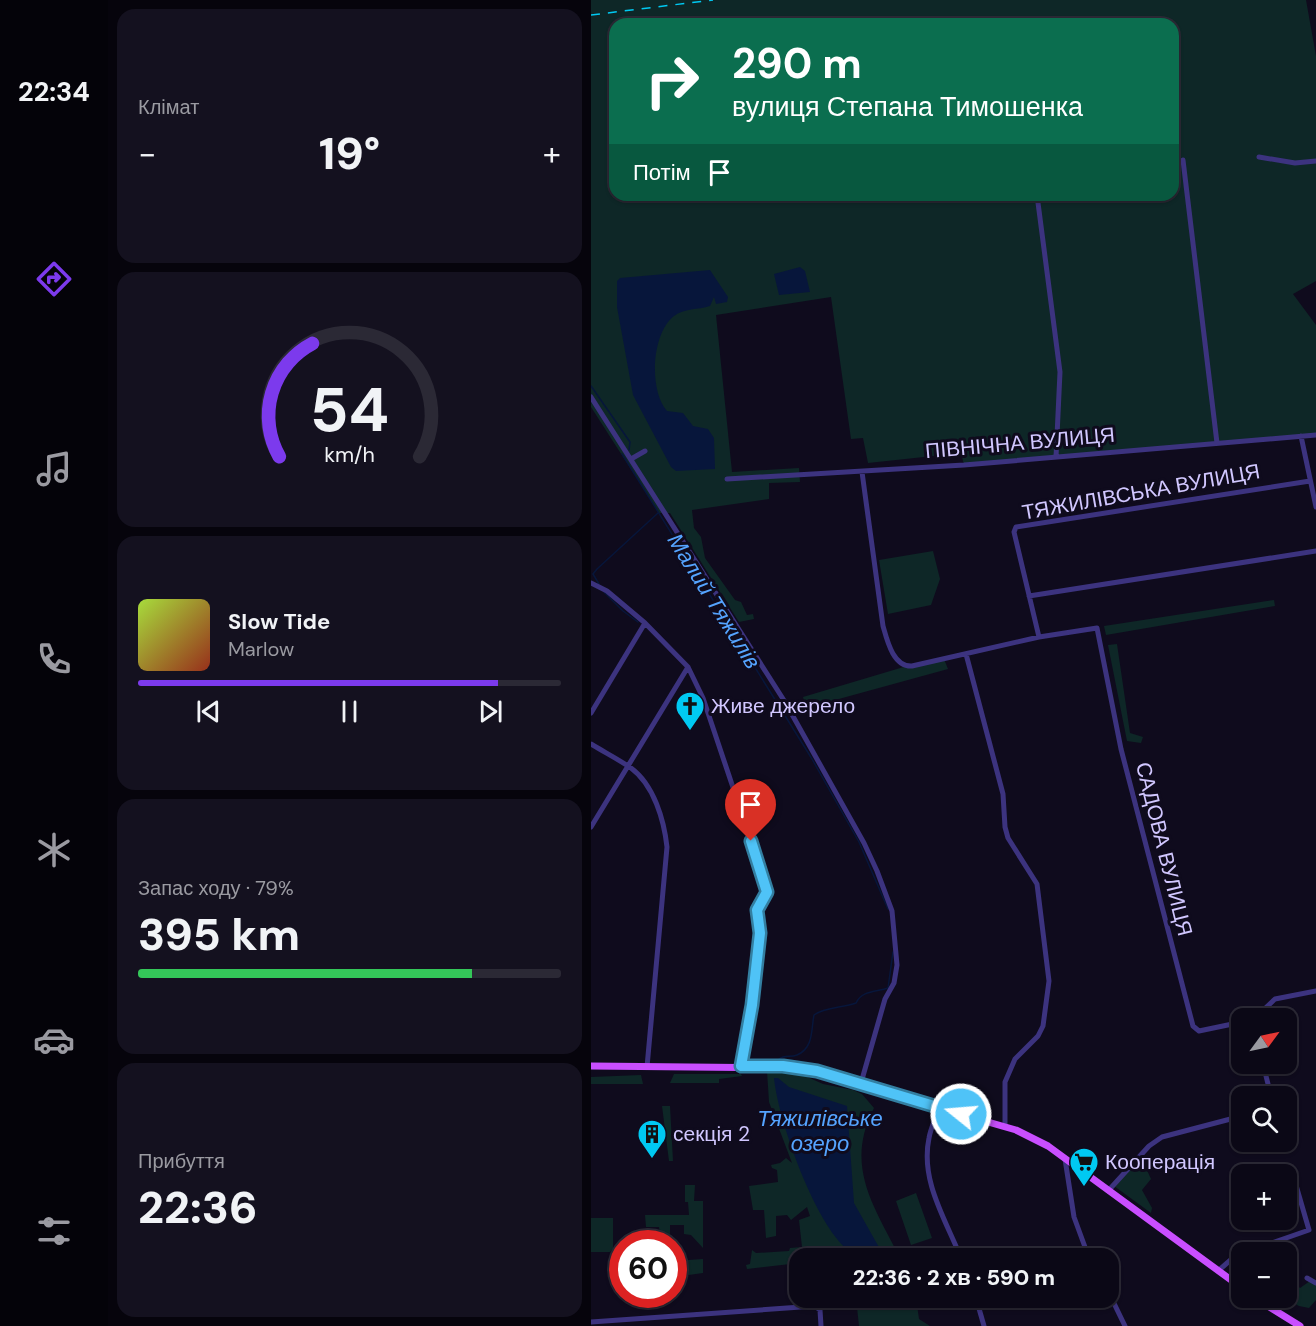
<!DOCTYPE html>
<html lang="uk">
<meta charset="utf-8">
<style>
body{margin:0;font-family:"DM Sans",sans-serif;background:#14111f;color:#f1f3f6;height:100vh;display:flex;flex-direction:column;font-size:22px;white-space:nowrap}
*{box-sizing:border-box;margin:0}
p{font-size:20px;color:#9a9aa1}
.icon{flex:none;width:33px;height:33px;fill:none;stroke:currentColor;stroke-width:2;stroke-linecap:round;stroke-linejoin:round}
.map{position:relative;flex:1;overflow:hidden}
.side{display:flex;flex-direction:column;gap:9px;padding:9px;background:#06040c;width:483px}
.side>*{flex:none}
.hud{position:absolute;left:18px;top:18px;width:570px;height:183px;border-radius:18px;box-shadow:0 2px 4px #0004,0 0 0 2px #2b2935;background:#0b6e4f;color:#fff;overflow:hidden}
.needle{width:39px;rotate:57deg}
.buttons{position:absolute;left:640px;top:1008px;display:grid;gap:12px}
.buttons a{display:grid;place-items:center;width:66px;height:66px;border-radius:12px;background:#0b0816;box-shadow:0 2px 4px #0004,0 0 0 2px #2b2935;font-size:30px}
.speed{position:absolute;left:18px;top:1230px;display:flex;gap:12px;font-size:30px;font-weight:700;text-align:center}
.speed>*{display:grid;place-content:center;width:78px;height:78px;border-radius:50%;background:#0b0816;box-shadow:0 2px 4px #0004,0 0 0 2px #2b2935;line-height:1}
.speed .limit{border:9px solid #d22;background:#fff;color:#111}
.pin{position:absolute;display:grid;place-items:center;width:51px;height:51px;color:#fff;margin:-62px -26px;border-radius:50% 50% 50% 0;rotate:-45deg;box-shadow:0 0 6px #0007}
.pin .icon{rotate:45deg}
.me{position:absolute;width:66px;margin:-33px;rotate:287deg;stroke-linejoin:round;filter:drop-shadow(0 0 4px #0008)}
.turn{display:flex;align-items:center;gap:21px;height:126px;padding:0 24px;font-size:27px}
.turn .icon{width:78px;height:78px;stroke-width:2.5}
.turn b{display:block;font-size:42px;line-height:51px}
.then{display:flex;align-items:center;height:57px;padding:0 24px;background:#0003;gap:12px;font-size:22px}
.big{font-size:45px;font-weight:800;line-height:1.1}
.side .card{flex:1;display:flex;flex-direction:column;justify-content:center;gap:9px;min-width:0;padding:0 21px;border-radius:18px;background:#14111f}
.side .dial{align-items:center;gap:0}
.dial svg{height:156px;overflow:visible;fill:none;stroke:#2b2935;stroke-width:7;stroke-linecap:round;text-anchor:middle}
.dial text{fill:#f1f3f6;stroke:none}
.song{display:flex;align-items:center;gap:18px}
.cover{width:72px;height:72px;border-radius:9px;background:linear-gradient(135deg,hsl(80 70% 55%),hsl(10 70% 35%))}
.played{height:6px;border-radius:3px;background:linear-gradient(90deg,#7c3aed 85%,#2b2935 85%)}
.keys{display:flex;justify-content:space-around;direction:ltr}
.heat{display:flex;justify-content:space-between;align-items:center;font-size:33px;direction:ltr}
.charge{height:9px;border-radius:4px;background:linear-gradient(90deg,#34c759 79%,#2b2935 0)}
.trip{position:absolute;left:198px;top:1248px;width:330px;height:60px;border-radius:18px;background:#0b0816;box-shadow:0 2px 4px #0004,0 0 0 2px #2b2935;font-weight:800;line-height:60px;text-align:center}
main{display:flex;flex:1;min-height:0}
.tab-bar{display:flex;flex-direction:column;width:108px;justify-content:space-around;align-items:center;background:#040309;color:#9a9aa1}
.tab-bar .icon{width:42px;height:42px}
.tab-bar .active{color:#7c3aed}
.tab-bar b{font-size:27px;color:#f1f3f6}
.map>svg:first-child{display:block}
.green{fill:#0e2727;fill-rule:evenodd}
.water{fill:#07163b}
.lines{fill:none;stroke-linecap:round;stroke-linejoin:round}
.stream{stroke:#07163b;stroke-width:1.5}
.minor{stroke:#3c337f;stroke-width:5}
.major{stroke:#c94eff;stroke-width:7}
.rail{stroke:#00c9f2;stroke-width:1.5;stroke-dasharray:9 8;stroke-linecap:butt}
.route-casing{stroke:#337fa1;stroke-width:15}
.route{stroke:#4fc3f7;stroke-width:10}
.labels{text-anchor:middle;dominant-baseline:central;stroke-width:6;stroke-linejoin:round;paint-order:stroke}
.street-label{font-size:21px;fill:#d1c7ff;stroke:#0f0b1d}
.poi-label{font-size:21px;fill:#d1c7ff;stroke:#0f0b1d;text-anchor:start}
.water-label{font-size:22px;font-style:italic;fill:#55a4ff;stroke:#0f0b1d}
</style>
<main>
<nav class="tab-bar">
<b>22:34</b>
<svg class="icon active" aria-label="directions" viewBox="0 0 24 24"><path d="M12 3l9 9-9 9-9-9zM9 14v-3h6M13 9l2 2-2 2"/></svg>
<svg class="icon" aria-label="music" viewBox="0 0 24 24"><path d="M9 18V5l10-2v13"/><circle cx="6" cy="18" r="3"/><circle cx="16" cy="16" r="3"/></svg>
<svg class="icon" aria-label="phone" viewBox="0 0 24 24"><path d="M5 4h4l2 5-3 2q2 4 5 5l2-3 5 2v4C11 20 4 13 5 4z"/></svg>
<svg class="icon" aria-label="climate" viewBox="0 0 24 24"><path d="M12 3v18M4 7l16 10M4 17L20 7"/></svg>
<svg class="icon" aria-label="car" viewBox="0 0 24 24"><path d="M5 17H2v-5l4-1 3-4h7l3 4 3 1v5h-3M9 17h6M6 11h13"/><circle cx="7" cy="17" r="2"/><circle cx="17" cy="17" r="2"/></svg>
<svg class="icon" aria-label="filters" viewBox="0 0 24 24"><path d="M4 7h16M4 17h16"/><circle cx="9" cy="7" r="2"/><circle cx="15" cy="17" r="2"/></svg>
</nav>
<section class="side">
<div class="card"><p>Клімат</p>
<div class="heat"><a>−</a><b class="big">19°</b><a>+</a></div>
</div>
<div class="card dial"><svg viewBox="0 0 100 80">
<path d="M14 69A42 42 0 1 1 86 69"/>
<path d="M14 69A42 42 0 0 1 31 11" stroke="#7c3aed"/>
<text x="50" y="56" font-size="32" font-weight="700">54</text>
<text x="50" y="72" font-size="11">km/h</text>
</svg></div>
<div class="card">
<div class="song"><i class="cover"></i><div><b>Slow Tide</b><p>Marlow</p></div></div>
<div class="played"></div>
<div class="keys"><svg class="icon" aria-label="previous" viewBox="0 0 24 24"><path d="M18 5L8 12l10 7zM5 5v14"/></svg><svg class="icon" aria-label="pause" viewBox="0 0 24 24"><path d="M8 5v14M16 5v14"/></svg><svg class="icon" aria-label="next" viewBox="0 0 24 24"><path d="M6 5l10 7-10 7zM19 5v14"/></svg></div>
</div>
<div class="card"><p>Запас ходу · 79%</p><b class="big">395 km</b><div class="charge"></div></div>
<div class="card"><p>Прибуття</p><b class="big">22:36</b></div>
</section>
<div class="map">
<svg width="725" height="1326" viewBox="0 0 725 1326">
<rect width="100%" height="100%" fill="#0f0b1d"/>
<path class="green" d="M0,0H715L725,56V281L702,294L725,325V435L373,465L370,453L277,463L272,438L260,439L240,297L125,315L141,472L208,468L209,482L178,483V499L101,510L103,528L110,537L114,558L144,600L150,602L156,615L162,614L163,619L148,622L79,513H68L0,407ZM24,24H582V195H24Z
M342,551L349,579L340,605L297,614L288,560Z
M683,600L684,606L515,635L513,626Z
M526,644L539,733L552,737L550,743L536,741L517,645Z
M353,659L357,669L215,708L212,697L316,666Z
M176,1071L212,1075L232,1084L262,1090L271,1094L283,1108C253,1166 283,1206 309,1258H208V1263L156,1269L155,1265L159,1264L161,1250L165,1253L198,1251L199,1248L211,1247L208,1220L219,1216L216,1207L200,1220L196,1215L185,1216V1236L175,1238L173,1210H162L158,1186L187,1182L186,1170L181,1168L180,1165L189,1163L195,1158L201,1163L178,1102Z
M83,1074H150L151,1076L128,1079V1083H79Z
M50,1075L52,1084H0V1077Z
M71,1106H79L82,1161H78Z
M550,1157L560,1179L551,1190L561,1208L560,1213L523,1186Z
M94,1185H104L103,1201H112V1248L100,1235L93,1234V1225H79V1235L69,1234L68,1227H55L54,1215H98L97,1202H94Z
M325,1193L341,1238L320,1245L305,1201Z
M0,1218H22V1249L19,1252H0Z
M112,1259V1273L83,1277V1261Z
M719,1281L725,1285V1300L718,1308L708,1306L693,1298H696V1290L706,1285L709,1288Z
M265,1298H325L328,1319L339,1326H268Z"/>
<path class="water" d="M209,267L214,271L219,292L188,295L183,274Z
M119,270L137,297L136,302L125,304L123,297L119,306C107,310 93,308 83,316C60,334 58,391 76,411L92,413L102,426L117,429L123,438L124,469L85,471L80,467L42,395L26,307V281L29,278Z
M183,1078H187L198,1087L256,1106L263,1203L294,1258H290L287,1253C278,1256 265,1258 257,1250C224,1224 187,1120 183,1078Z"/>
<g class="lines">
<path class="stream" d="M0,386L39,442L38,450
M31,454L221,759L268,842L297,909
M8,584L2,574L6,569L67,513
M13,592L32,611L47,622
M188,1059C194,1054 199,1058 206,1055C223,1048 220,1029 223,1015C234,1007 252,1008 265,1003C271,990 286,992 297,988L302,952"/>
<path class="minor" d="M668,157L704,163L725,161
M592,160L626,443
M446,195L469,372L465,457
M0,397L194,702L273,843L286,871L301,911L306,965L303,983L294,999L270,1083
M710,436L725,507
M40,459L54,451
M271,472L292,626C296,640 302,667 321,666L448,637L506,628L530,749L602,1026L608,1031L651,1022
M136,479L373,465L725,435
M0,583L16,591L54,623L97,667L112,698L175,886V896L166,910L169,933L161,1005L150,1066
M438,596L725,551
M448,637L423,532L425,527L719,481
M375,654L412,794L414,827L417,838L446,884L458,981L452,1026L447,1036L424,1059L414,1082V1127
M0,713L54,623
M0,744C13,752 27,759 40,768C63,785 73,820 76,847L56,1067
M0,827L97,667
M664,1018L684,999L725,991
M672,1064L680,1096
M348,1107C345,1118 340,1127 338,1138C329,1181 355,1220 370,1258
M474,1159L483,1217L498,1258
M517,1191L558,1146L571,1137L651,1116
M655,1252L718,1230L700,1168
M627,1271L643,1257L651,1254
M716,1278L725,1283
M518,1293L534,1326
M385,1298L393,1326
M0,1322L224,1306L229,1310L230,1326"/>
<path class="major" d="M0,1066L208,1068L425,1130L457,1146L651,1288
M664,1298L709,1326"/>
<path class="rail" d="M0,15L122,0"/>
</g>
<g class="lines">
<g class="route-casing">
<path id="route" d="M160,841L176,892L166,910L169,933L161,1005L150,1066H192L226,1071L370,1114"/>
</g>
<use href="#route" class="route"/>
</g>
<defs>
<g id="church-pin" transform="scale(1.5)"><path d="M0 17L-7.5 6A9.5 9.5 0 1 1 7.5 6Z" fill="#00c9f2" stroke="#0f0b1d"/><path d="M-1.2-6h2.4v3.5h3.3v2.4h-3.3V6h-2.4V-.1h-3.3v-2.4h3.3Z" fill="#111"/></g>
<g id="building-pin" transform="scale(1.5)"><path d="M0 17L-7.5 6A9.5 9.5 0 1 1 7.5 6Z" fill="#00c9f2" stroke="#0f0b1d"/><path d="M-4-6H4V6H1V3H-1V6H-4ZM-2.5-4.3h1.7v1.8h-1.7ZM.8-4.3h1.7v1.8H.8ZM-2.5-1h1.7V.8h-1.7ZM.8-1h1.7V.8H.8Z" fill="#111"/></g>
<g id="supermarket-pin" transform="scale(1.5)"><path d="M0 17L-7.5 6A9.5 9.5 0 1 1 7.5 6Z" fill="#00c9f2" stroke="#0f0b1d"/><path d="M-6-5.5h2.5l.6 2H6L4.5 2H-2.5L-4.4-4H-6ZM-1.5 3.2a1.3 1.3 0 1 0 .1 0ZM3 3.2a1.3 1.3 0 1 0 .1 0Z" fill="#111"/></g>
</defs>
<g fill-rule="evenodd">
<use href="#church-pin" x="99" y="706"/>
<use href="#building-pin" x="61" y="1134"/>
<use href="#supermarket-pin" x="493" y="1162"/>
</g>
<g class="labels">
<g class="street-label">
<text transform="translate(429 443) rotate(-5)">ПІВНІЧНА ВУЛИЦЯ</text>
<text transform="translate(550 492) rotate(-10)">ТЯЖИЛІВСЬКА ВУЛИЦЯ</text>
<text transform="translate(573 849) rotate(76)">САДОВА ВУЛИЦЯ</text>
</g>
<g class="poi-label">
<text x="120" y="706">Живе джерело</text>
<text x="82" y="1134">секція 2</text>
<text x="514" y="1162">Кооперація</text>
</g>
<g class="water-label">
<text transform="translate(123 601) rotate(58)">Малий Тяжилів</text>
<text x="229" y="1118">Тяжилівське<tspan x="229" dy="25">озеро</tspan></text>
</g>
</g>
</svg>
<div class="buttons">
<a><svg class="needle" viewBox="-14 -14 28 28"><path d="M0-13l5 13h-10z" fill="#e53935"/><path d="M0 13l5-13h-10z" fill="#9a9aa1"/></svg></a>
<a><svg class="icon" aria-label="search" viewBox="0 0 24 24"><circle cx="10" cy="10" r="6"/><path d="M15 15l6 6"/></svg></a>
<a>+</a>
<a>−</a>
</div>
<div class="speed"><div class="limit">60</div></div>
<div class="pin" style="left:160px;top:841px;background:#d93025"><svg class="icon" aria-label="arrive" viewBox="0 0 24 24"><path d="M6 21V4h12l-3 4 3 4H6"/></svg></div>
<svg class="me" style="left:370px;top:1114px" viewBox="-20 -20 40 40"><circle r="17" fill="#4fc3f7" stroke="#fff" stroke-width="3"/><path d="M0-11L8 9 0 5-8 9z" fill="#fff"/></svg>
<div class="trip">22:36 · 2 хв · 590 m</div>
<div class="hud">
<div class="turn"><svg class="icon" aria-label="right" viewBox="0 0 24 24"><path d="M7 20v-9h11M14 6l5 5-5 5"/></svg><div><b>290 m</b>вулиця Степана Тимошенка</div></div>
<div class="then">Потім<svg class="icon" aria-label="arrive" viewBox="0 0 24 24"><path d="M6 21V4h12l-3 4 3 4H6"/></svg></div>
</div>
</div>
</main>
